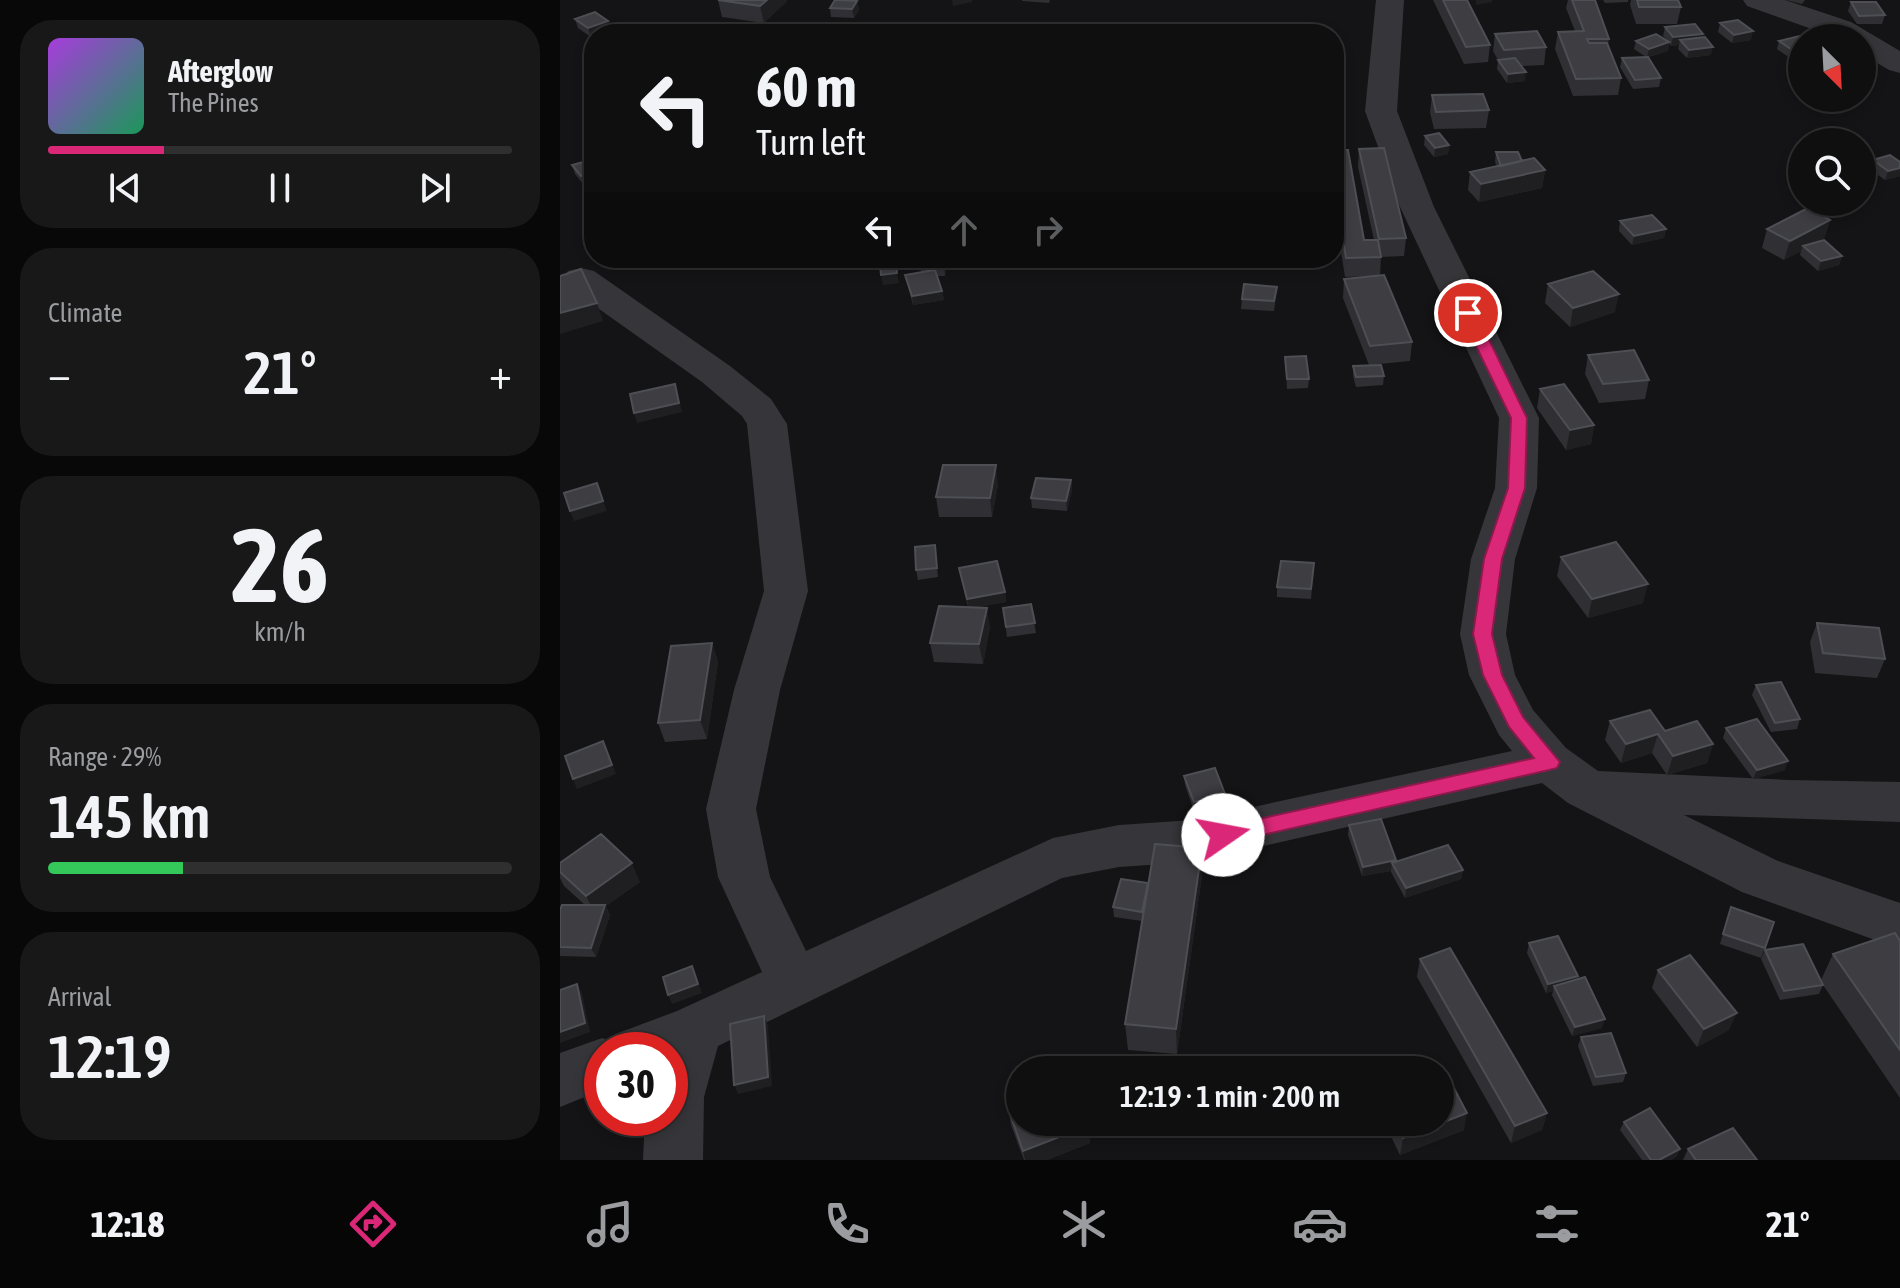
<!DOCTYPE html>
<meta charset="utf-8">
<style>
body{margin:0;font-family:"Asap Condensed",sans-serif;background:#181819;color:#f1f3f6;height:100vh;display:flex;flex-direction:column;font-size:30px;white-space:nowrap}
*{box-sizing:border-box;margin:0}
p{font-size:26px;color:#9b9c9f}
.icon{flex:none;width:44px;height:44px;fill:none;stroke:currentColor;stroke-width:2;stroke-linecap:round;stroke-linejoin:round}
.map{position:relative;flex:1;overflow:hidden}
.details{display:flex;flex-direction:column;gap:20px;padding:20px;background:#080809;width:560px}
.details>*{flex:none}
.guide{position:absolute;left:24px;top:24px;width:760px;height:244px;border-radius:32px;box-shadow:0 4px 12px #0003,0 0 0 2px #2f2f30;background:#0f0f10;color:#f1f3f6;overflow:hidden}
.needle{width:52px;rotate:156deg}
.fabs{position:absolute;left:1228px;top:24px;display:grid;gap:16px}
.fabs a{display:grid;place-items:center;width:88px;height:88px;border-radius:50%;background:#0f0f10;box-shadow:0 4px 12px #0003,0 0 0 2px #2f2f30;font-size:40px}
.speed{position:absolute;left:24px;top:1032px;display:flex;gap:16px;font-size:40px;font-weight:700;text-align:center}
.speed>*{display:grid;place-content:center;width:104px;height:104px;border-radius:50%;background:#0f0f10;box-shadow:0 4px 12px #0003,0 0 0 2px #2f2f30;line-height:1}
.speed .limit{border:12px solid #d22;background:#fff;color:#111}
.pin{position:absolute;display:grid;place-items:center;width:68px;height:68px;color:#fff;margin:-34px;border:4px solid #fff;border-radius:50%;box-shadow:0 2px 8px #0007}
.me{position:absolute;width:88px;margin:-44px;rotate:78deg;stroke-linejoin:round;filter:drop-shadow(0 0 6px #0008)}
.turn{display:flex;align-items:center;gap:28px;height:168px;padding:0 40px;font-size:36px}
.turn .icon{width:104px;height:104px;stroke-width:2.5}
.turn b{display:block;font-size:56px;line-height:68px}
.lanes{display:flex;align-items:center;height:76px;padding:0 40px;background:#0003;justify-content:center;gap:40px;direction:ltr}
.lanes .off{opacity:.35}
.big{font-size:60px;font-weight:600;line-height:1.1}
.details .widget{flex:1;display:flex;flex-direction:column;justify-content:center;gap:12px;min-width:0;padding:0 28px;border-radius:32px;background:#181819}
.details .dial{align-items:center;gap:0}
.dial b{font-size:104px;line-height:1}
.song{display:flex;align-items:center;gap:24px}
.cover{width:96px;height:96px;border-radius:12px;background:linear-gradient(135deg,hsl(280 70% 55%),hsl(150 70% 35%))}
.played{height:8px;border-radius:4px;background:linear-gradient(90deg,#db2777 25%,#2f2f30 25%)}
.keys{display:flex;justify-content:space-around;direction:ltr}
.heat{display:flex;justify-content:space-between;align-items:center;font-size:44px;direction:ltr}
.charge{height:12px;border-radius:6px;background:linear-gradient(90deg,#34c759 29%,#2f2f30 0)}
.trip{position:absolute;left:446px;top:1056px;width:448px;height:80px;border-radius:40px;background:#0f0f10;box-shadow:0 4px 12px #0003,0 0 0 2px #2f2f30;font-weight:600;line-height:80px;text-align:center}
.tabs{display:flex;height:128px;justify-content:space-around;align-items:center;background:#060606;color:#9b9c9f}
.tabs .icon{width:56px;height:56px}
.tabs .selected{color:#db2777}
.tabs b{font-size:36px;color:#f1f3f6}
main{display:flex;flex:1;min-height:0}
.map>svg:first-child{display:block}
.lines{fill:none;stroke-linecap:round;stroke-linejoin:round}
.minor{fill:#36363a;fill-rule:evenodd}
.wall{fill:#303034}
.shaded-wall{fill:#1f1f22}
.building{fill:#3d3d42;stroke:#4d4f54;stroke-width:2}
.route{fill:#db2777;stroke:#8e194d;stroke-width:2}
</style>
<main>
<section class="details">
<div class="widget">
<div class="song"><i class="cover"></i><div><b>Afterglow</b><p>The Pines</p></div></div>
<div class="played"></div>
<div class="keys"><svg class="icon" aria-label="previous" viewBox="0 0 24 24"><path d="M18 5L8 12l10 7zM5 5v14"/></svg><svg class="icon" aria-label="pause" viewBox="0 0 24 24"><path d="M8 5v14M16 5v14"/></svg><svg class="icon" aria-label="next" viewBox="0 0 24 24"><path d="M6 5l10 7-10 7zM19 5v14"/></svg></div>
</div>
<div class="widget"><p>Climate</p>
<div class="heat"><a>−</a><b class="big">21°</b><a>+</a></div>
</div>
<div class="widget dial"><b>26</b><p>km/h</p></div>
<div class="widget"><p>Range · 29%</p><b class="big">145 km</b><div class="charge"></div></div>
<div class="widget"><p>Arrival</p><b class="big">12:19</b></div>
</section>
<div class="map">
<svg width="1340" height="1160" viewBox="0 0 1340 1160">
<rect width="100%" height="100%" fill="#141416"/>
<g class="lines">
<path class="minor" d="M816,0H844L837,111L874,207L979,418L977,488L955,559L946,634L955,675L973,710L1006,748L1038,771L1228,780L1340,782V822L1124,815L1218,861L1340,903V949L1182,892L1008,803L982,783L633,862L559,867L502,878L158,1046L144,1097L143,1160H83L85,1118H110V1050H42V1090L0,1107V1053L42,1038L56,1043L61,1032L117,1011L202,972L158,877L146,809L174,690L204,591L187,424L182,416L142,382L8,287L3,279L8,271L21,268L34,271L170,366L211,399L227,424L248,591L220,690L196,809L210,877L246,951L493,838L559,825L633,820L952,751L939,735L909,675L900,634L911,559L935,488L939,418L840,207L805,111Z
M1183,0H1225L1291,22L1340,51V73L1329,70L1302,54V38H1277L1187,6Z"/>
</g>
<path class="wall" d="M158,0H227V1L204,23L162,17Z
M462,0H490L489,3L462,1Z
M873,0H907L930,45L928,62L904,64Z
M1008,0H1035L1049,39L1048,45L1061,78L1058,95L1013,96L995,49L998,32L1015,31L1006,8Z
M1043,0H1068V2L1045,3Z
M1071,0H1118L1121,7L1117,24H1076L1070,5Z
M1226,0H1245L1242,4Z
M297,1L299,10L294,18L271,17L270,8Z
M1291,2L1325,15L1322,24H1297L1288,11Z
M15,19L48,21L51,30L38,34H34L31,37L18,28Z
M1160,23L1191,40L1172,43L1158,32Z
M1105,27L1143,34V38L1151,55L1127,58L1118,49L1119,45L1111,46L1109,43L1108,51L1088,57L1101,78L1099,87L1073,89L1060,67L1062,58L1086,57L1074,49L1076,41L1107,40L1103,36Z
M935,34L986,47L984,65L962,66L965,81L947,83L937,69L938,60L933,51Z
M1248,34L1242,61L1236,62L1217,49L1219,41Z
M872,95L929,110L926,128L874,129L870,112Z
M865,136L889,145L888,154L874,157L864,145Z
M799,149L846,238L844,256L821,257L820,276L785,277L774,206V150L804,240H814L798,167Z
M936,152L985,170L982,188L919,202L908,190L910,172L937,166L935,162Z
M34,159V182L24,185L15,174L12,165Z
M1313,160L1340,162V176L1325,180L1310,169Z
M1270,220L1264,238L1257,242L1282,256L1279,265L1258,271L1240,255L1241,251L1224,260L1202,248L1207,229Z
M1060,221L1106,229L1104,238L1072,245L1059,231Z
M362,258H387L385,276H377L382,291L384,300L353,305L345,275L361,272L360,267Z
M784,279L852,342L850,361L809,365L783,298Z
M988,284L1055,312L1010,327L985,303Z
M716,296L714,311L681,309L682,299Z
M1028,355L1089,380L1085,399L1039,403L1025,374Z
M725,357L749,379L748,388L727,389Z
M793,366L824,376L823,385L796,387L793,376Z
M980,389L1034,425L1031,444L1006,450L977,408Z
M511,480L512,490L507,511L472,508L471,498Z
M438,485L432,517H379L376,497Z
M375,545L378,577L358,580L356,570Z
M1001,557L1083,603L1028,618L997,576Z
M754,563L751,599L717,597V587Z
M399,568L445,592L446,602L417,607L430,627L423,664L374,662L370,643L408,607Z
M471,604L476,633L447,637L443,608Z
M1257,623L1325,659L1317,678L1255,673L1250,642Z
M152,643L158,662L147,739L105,742L98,723Z
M1196,685L1240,719L1237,729L1211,732L1192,695Z
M1050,721L1105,731L1153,744L1147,763L1107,775L1092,753L1061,763L1045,740Z
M1166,728L1225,770L1193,779L1163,738Z
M624,776L665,803L634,811L625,785Z
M789,825L835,862L903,870L901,879L845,898L831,872V871L802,876L788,835Z
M642,848V875L617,1054L568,1050L565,1024L582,921L554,917L553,907Z
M0,863L80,882L46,906L50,915L36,957L0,956V910L25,905L4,886L0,878Z
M1171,907L1205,948L1201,958L1160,944Z
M1340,941V1098L1263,985L1259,994L1220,1000L1201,959L1205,950L1261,980L1273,954Z
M969,943L1018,976L1017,979L1042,1028L1012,1036L992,995L993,991L986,993L967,953Z
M860,959L987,1113L982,1130L951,1143L857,977Z
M1098,970L1169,1030L1137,1047L1092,988Z
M1021,1037L1066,1073L1063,1082L1033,1086L1018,1046Z
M448,1108L528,1126L530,1143L487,1160H464L451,1125Z
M824,1122H880L904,1130L840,1155Z
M1064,1122L1120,1149L1116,1157L1111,1160H1082L1060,1130Z
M1128,1149L1197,1160H1123Z"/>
<path class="shaded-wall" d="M207,0H227V1L204,23L200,6Z
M392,0H412V2L393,6Z
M916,0H932V2L916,5Z
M297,1L299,10L294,18L292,9Z
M48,21L51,30L38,34H34V36L31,37L28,28Z
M1193,31L1191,40L1172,43L1174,35Z
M1143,34L1142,43L1120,40L1119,45L1111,46L1113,37Z
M1109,42L1108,51L1087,57L1089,49Z
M1153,47L1151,55L1127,58L1129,50Z
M1242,53V61L1236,62L1238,54Z
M966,72L965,81L947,83L948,74Z
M889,145L888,154L874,157L875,148Z
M1340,168V176L1325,180L1328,171Z
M985,170L982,188L919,202L921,184Z
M34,172V182L24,185L21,176Z
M1270,220L1264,238L1246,248L1243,246L1241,251L1224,260L1230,241Z
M1106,229L1104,238L1072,245L1074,236Z
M1282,256L1279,265L1258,271L1261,261Z
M385,258H387L385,276L384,266Z
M422,258H455L422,262Z
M337,273L339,283L323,285L321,275Z
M382,291L384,300L353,305L352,296Z
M1059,294L1055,312L1010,327L1013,308Z
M37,303L43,321L0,334V313Z
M115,384L122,412L77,423L74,413Z
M1034,425L1031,444L1006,450L1010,430Z
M436,465L438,485L432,517L430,498Z
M511,480L512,490L507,511L506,501Z
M43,501L47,511L14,521L10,511Z
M1088,584L1083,603L1028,618L1032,599Z
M445,592L446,602L409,609L407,599Z
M427,608L430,627L423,664L419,644Z
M152,643L158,662L147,739L140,720Z
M1098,734L1092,753L1061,763L1066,744Z
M43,741L56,774L17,789L13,779Z
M1153,744L1147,763L1107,775L1113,756Z
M1228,761L1225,770L1193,779L1197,770Z
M665,794V803L634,811V802Z
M642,848V875L617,1054L616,1029Z
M836,860L835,868L832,863L831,871L802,876L803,867Z
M72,863L80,882L46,906L50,915L36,957L31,948L35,914L26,896Z
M903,870L901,879L845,898L846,888Z
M132,966L142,993L112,1004L108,995Z
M1018,976L1016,985L994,986L993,991L986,993L988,984Z
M17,984L22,993L30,1032L0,1043V1032Z
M1177,1013L1169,1030L1137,1047L1144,1029Z
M204,1016L208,1025L212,1086L178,1094L174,1085Z
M1045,1019L1042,1028L1012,1036L1015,1027Z
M907,1113L904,1130L840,1155L843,1138Z
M987,1113L982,1130L951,1143L955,1126Z
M528,1126L530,1143L487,1160H465L463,1151Z
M1120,1149L1116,1157L1111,1160H1099Z"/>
<path class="building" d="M158,0H207L200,6Z
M275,0H279L297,1L292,9L270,8Z
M883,0H907L930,45L906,47Z
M1012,0H1035L1049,39H1027L1029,43H1047L1061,78L1016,79L998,32L1024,31Z
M1077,0H1118L1121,7H1079Z
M1291,2H1316L1325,15L1299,16Z
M35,12L48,21L28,28L15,19Z
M1178,20L1193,31L1174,35L1160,23Z
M1135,24L1143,34L1113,37L1105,27Z
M977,31L986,47L944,50L935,34Z
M1096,34L1109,42L1089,49L1076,41Z
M1248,34L1253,38H1242V53L1238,54L1219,41Z
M1145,37L1153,47L1129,50L1120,40Z
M1088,57L1101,78L1075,80L1062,58Z
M955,58L966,72L948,74L938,60Z
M923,94L929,110L876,112L872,95Z
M879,133L889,145L875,148L865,136Z
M824,148L846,238L819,239L799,149Z
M774,150H788L804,240H818L821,257L786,258L774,182Z
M936,152H958L962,161L941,166Z
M1330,155L1340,162V168L1328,171L1313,160Z
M974,158L985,170L921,184L910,172Z
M34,159V172L21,176L12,165Z
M1248,208L1270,220L1230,241L1207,229Z
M1092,215L1106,229L1074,236L1060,221Z
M1264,240L1282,256L1261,261L1243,246Z
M362,258H385L384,266L360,267Z
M336,262L337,273L321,275L320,264Z
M21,269L37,303L0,313V276Z
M375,270L382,291L352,296L345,275Z
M1033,271L1059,294L1013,308L988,284Z
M824,275L852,342L810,346L784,279Z
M684,284L717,287L714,301L682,299Z
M1074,350L1089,380L1043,384L1028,355Z
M746,356L749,379H727L725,357Z
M821,365L824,376L796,377L793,366Z
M115,384L119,403L74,413L70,394Z
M1004,384L1034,425L1010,430L980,389Z
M383,465H436L430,498L376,497Z
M476,478L511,480L506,501L471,498Z
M37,483L43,501L10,511L4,493Z
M1056,542L1088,584L1032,599L1001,557Z
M375,545L377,568L356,570L355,547Z
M437,561L445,592L407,599L399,568Z
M721,561L754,563L751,589L717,587Z
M471,604L475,623L446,627L443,608Z
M379,606L427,608L419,644L370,643Z
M1257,623L1319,628L1325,659L1263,653Z
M152,643L140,720L98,723L111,646Z
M1221,682L1240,719L1215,723L1196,685Z
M1090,710L1105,731L1137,721L1153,744L1113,756L1098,734L1066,744L1050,721Z
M1197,719L1228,761L1197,770L1166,728Z
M43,741L52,765L13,779L5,756Z
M655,768L665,794L634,802L624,776Z
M821,819L836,860L803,867L789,825Z
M41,834L72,863L26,896L0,872V863Z
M595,844L642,848L616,1029L565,1024Z
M888,845L903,870L846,888L832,863Z
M561,879L588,883L582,912L553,907Z
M2,905H45L31,948L0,947V910Z
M1171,907L1214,922L1205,948L1163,934Z
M1335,933L1340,941V1050L1273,954Z
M998,936L1018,976L988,984L969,943Z
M1243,944L1263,985L1224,991L1205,950Z
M890,948L987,1113L955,1126L860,959Z
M1130,955L1177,1013L1144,1029L1098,970Z
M132,966L138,984L108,995L103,977Z
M1025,977L1045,1019L1015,1027L994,986Z
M17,984L25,1023L0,1032V990Z
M204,1016L208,1077L174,1085L170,1024Z
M1051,1033L1066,1073L1036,1077L1021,1037Z
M888,1077L907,1113L843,1138L835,1122H880V1080Z
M460,1103V1122H527L528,1126L463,1151L448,1108Z
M1090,1108L1120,1149L1099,1160H1091L1064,1122Z
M1173,1128L1197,1160H1136L1128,1149Z"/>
<path class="route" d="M908,308L916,313L967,418L965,488L942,559L932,634L942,675L963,717L1000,762L997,768L989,770L663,844L655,841L652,835L655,829L663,827L974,758L949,727L923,675L913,634L924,559L948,488L951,418L900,313Z"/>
</svg>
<div class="fabs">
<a><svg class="needle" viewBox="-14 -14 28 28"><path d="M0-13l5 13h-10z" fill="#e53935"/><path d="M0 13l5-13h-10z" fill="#9b9c9f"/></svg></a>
<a><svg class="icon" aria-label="search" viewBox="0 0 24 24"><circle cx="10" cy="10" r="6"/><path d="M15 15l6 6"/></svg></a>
</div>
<div class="speed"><div class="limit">30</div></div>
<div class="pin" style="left:908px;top:313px;background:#d93025"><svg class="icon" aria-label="arrive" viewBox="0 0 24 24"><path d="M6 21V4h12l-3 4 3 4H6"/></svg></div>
<svg class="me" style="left:663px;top:835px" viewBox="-20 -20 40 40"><circle r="19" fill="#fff"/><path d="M0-13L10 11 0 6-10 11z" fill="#db2777"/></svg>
<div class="trip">12:19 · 1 min · 200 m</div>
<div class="guide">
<div class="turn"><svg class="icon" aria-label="left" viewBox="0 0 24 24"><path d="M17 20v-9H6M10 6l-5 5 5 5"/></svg><div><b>60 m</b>Turn left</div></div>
<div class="lanes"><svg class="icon" aria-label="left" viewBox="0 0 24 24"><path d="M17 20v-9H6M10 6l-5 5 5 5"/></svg><svg class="icon off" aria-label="ahead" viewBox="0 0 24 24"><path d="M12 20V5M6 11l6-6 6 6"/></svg><svg class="icon off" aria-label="right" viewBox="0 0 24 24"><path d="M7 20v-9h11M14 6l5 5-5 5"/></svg></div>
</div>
</div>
</main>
<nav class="tabs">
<b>12:18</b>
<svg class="icon selected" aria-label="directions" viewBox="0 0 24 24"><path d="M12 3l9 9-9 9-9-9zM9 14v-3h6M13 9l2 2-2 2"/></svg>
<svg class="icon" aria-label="music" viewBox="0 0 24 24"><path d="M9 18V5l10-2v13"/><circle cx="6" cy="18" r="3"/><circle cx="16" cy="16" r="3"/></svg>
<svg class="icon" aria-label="phone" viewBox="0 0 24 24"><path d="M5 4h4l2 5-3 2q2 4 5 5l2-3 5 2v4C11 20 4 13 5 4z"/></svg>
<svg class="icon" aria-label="climate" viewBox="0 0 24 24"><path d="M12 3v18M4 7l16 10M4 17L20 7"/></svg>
<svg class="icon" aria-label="car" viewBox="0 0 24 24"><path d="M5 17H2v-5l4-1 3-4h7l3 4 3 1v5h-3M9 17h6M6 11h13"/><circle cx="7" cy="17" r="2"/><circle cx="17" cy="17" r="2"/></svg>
<svg class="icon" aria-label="filters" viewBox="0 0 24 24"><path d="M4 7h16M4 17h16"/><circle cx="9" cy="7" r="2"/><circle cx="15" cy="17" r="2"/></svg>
<b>21°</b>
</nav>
